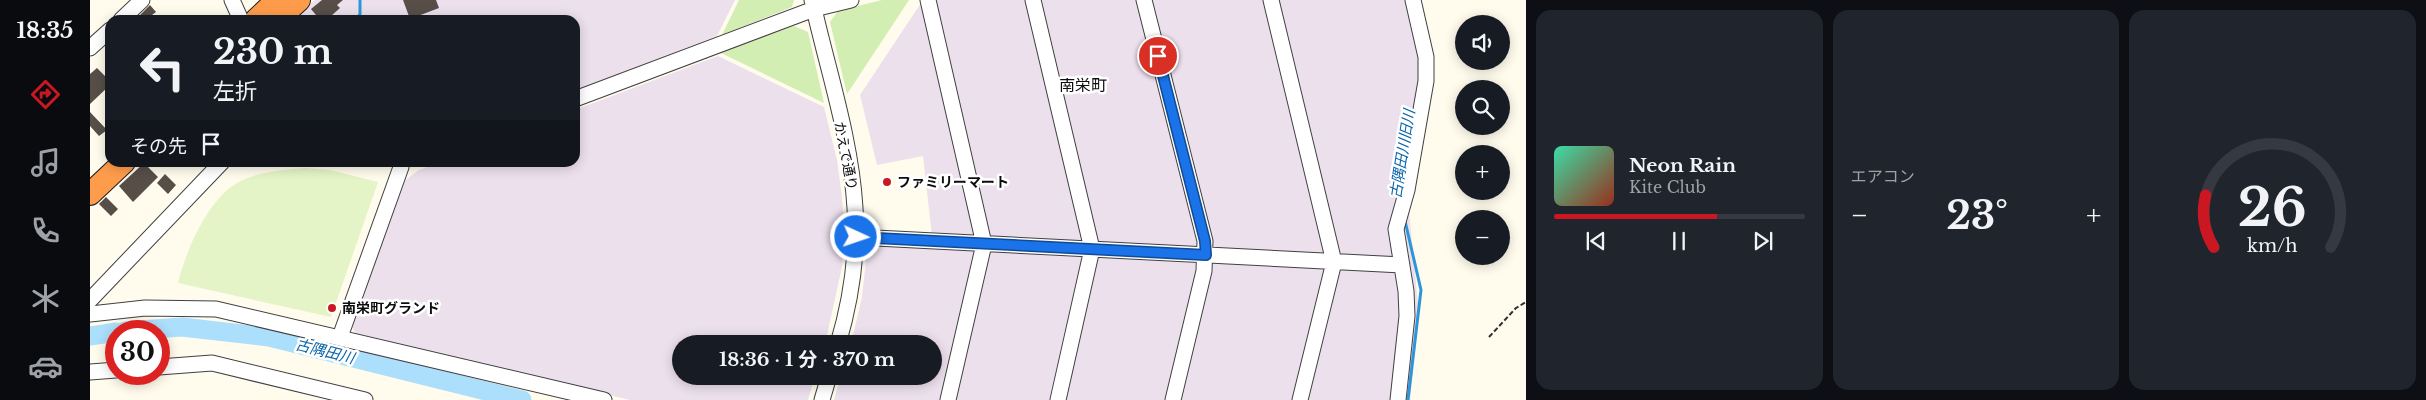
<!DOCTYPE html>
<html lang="ja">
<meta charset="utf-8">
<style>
body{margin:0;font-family:"Libre Baskerville","Noto Sans JP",serif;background:#20242c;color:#f1f3f6;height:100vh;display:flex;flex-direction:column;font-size:19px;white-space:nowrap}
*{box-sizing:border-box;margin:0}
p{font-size:16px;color:#9ea1a6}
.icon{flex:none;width:28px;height:28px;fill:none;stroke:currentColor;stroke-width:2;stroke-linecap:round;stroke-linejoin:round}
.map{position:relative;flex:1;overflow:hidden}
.details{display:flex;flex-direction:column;gap:10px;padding:10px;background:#0d0f14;width:900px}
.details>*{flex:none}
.banner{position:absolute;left:15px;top:15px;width:475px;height:152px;border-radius:15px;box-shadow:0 2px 12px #0003;background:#171b24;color:#f1f3f6;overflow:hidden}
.tools{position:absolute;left:1365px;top:15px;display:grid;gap:10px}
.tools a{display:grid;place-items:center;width:55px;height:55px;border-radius:50%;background:#171b24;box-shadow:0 2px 12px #0003;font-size:25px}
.speed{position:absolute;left:15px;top:320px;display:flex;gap:10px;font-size:25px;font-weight:700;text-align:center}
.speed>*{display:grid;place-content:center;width:65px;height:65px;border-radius:50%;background:#171b24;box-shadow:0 2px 12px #0003;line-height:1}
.speed .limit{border:8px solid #d22;background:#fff;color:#111}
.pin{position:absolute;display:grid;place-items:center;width:42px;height:42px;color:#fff;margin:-21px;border:2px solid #fff;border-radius:50%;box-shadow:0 1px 5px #0007}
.me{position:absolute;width:55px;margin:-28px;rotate:93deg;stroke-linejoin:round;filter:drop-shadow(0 0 4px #0008)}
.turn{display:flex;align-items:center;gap:18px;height:105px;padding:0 25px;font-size:22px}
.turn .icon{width:65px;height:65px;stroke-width:2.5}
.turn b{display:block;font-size:35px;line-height:42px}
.then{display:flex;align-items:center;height:48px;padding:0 25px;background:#0003;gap:10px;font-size:19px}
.big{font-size:38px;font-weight:700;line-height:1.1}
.details .widget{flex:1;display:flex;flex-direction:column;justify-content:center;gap:8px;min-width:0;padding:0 18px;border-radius:15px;background:#20242c}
.details .dial{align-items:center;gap:0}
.dial svg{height:130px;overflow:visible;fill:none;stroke:#363941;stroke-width:7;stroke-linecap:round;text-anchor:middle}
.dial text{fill:#f1f3f6;stroke:none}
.song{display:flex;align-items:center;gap:15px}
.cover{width:60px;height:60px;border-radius:8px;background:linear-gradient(135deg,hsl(160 70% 55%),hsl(10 70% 35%))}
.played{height:5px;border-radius:2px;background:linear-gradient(90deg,#cb1721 65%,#363941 65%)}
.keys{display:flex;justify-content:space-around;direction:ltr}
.heat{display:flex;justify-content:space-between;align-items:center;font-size:28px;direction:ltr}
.details .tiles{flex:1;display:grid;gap:10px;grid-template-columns:repeat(3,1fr)}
.trip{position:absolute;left:582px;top:335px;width:270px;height:50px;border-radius:25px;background:#171b24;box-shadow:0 2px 12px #0003;font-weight:700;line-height:50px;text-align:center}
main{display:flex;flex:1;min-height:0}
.menu{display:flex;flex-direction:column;width:90px;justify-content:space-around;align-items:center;background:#090b0e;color:#9ea1a6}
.menu .icon{width:35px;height:35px}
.menu .on{color:#cb1721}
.menu b{font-size:22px;color:#f1f3f6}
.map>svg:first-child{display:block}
.industrial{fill:#ece0ed}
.green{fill:#d2eeb3}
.pitch{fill:#e4f4c6}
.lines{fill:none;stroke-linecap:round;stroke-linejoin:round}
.stream{stroke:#2c96db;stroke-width:3}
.river{stroke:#acdffc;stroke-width:19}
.building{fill:#574e48}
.minor-casing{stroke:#404040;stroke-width:17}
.highway-casing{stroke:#1e1e1e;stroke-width:24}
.path{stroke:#2f2f2f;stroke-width:2;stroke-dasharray:5 2.5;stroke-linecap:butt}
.minor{stroke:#fff;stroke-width:15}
.highway{stroke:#ff9c4b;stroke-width:22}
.route-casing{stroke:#114b97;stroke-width:12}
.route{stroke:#1a73e8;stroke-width:9}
.poi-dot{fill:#cb1721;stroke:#fff;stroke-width:2}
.labels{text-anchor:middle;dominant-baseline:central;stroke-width:5;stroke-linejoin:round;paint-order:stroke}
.street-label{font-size:14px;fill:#0d0d0d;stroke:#fff}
.poi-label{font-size:14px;font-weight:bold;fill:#0d0d0d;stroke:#fff;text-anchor:start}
.water-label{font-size:15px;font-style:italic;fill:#0a66ab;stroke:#fff}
.quarter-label{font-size:16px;fill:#0d0d0d;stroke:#fff}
</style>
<main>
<nav class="menu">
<b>18:35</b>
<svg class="icon on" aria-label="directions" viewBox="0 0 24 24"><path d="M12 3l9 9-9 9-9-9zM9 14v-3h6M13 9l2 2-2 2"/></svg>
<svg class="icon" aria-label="music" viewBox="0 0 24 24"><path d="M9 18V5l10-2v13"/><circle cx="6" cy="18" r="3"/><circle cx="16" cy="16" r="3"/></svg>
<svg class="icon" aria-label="phone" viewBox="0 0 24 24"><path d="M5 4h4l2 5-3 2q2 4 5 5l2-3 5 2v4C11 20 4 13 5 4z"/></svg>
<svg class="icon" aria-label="climate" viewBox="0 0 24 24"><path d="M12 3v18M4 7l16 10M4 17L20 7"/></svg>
<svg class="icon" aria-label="car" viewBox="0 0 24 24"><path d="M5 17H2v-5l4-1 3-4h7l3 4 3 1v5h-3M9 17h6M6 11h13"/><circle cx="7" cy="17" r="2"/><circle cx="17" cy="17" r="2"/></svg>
</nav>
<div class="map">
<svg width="1436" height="400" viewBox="0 0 1436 400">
<rect width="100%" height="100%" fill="#fffbed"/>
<path class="industrial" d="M225,0H645L627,36L485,91V20H203Z
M833,0H1327L1336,57L1317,190L1329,314L1320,400H744L751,376H844V344H761L772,297L778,243L843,245L833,156L787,165L770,95Z
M628,56L734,107L747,160L752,197L754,229L752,267L735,344H591V376H725L718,400H540L265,333L262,326L314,181L329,170L348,163L485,162V110Z"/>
<path class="green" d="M649,0H704L702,7L632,35Z
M792,0H819L757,94L740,22L748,11Z
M704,26L718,32L734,103L631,53Z"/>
<path class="pitch" d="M215,168L240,170L288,182L241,317L88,283C96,251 115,207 141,187C161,172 191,170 215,168Z"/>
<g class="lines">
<path class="stream" d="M267,20L270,14V0
M1315,221L1331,290L1318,400"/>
<path class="river" d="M35,331L92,327L179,337L432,400
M0,336L26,332"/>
</g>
<path class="building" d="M232,0H253L247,5L250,8L241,16L247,20H230L221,9Z
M313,0H346L349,8L320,19Z
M60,5L66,12L62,15L68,20H54L50,15Z
M7,68L20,81V85L0,104V74Z
M0,112L17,130L9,136L0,126Z
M54,163L68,177L43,202L29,186Z
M75,174L86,185L78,194L67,183Z
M16,197L28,209L21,216L9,204Z"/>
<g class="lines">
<g class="minor-casing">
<path id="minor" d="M142,0L151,20
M722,0C737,68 761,138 765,208C768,254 761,300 748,344
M838,0L894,244L858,400
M943,0L1002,249L968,400
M1054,0L1115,241L1114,271L1083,400
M1181,0L1244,262L1210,400
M31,20L52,0
M0,48L20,30
M485,99L724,9L761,0
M766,237L1312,265
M0,300L132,162
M0,314L55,308L126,309L514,400
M250,337L311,167
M69,367L122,363L275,400
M0,372L26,370
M732,400L739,376
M1308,400L1317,316L1316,291L1306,229L1317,190L1336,81V57L1323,0"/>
</g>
<g class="highway-casing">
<path id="highway" d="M166,20L187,0
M187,20L209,0
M0,194L34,162"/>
</g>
<path class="path" d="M1399,337L1426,308L1436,302"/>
<use href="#minor" class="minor"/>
<use href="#highway" class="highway"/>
</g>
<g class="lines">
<g class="route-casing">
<path id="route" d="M766,237L1116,255L1115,241L1068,56"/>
</g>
<use href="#route" class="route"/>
</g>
<g class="poi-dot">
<circle cx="797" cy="182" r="5"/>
<circle cx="242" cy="308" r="5"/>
</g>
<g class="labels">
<g class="street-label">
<text transform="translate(756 156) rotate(79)">かえで通り</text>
</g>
<g class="poi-label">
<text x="807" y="182">ファミリーマート</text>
<text x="252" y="308">南栄町グランド</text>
</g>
<g class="water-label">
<text transform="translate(1312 154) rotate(-81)">古隅田川旧川</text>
<text transform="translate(235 351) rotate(14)">古隅田川</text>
</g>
<g class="quarter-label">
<text x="993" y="85">南栄町</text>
</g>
</g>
</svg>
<div class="tools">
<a><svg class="icon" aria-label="sound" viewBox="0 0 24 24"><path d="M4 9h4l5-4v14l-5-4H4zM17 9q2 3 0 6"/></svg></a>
<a><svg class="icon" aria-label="search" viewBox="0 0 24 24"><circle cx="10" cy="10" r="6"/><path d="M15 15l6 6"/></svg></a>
<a>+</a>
<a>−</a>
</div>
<div class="speed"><div class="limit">30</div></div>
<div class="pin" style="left:1068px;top:56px;background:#d93025"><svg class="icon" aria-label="arrive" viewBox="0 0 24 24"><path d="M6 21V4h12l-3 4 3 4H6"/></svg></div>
<svg class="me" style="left:766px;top:237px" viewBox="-20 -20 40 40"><circle r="17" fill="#1a73e8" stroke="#fff" stroke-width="3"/><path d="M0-11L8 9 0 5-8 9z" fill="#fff"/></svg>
<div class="trip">18:36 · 1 分 · 370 m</div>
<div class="banner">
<div class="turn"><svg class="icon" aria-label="left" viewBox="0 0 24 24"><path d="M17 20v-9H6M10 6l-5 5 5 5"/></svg><div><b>230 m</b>左折</div></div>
<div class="then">その先<svg class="icon" aria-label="arrive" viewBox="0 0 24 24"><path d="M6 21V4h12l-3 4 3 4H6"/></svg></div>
</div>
</div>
<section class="details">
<div class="tiles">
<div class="widget">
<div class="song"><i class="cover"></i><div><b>Neon Rain</b><p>Kite Club</p></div></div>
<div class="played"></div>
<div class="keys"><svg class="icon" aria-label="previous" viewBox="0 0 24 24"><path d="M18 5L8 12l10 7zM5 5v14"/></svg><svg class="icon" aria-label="pause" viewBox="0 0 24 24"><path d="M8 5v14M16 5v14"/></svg><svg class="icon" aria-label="next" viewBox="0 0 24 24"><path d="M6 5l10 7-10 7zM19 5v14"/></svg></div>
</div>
<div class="widget"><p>エアコン</p>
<div class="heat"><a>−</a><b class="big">23°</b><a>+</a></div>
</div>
<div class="widget dial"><svg viewBox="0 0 100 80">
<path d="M14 69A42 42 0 1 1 86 69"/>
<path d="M14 69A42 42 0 0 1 9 37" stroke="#cb1721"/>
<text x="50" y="56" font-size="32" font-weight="700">26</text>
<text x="50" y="72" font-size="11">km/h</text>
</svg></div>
</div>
</section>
</main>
